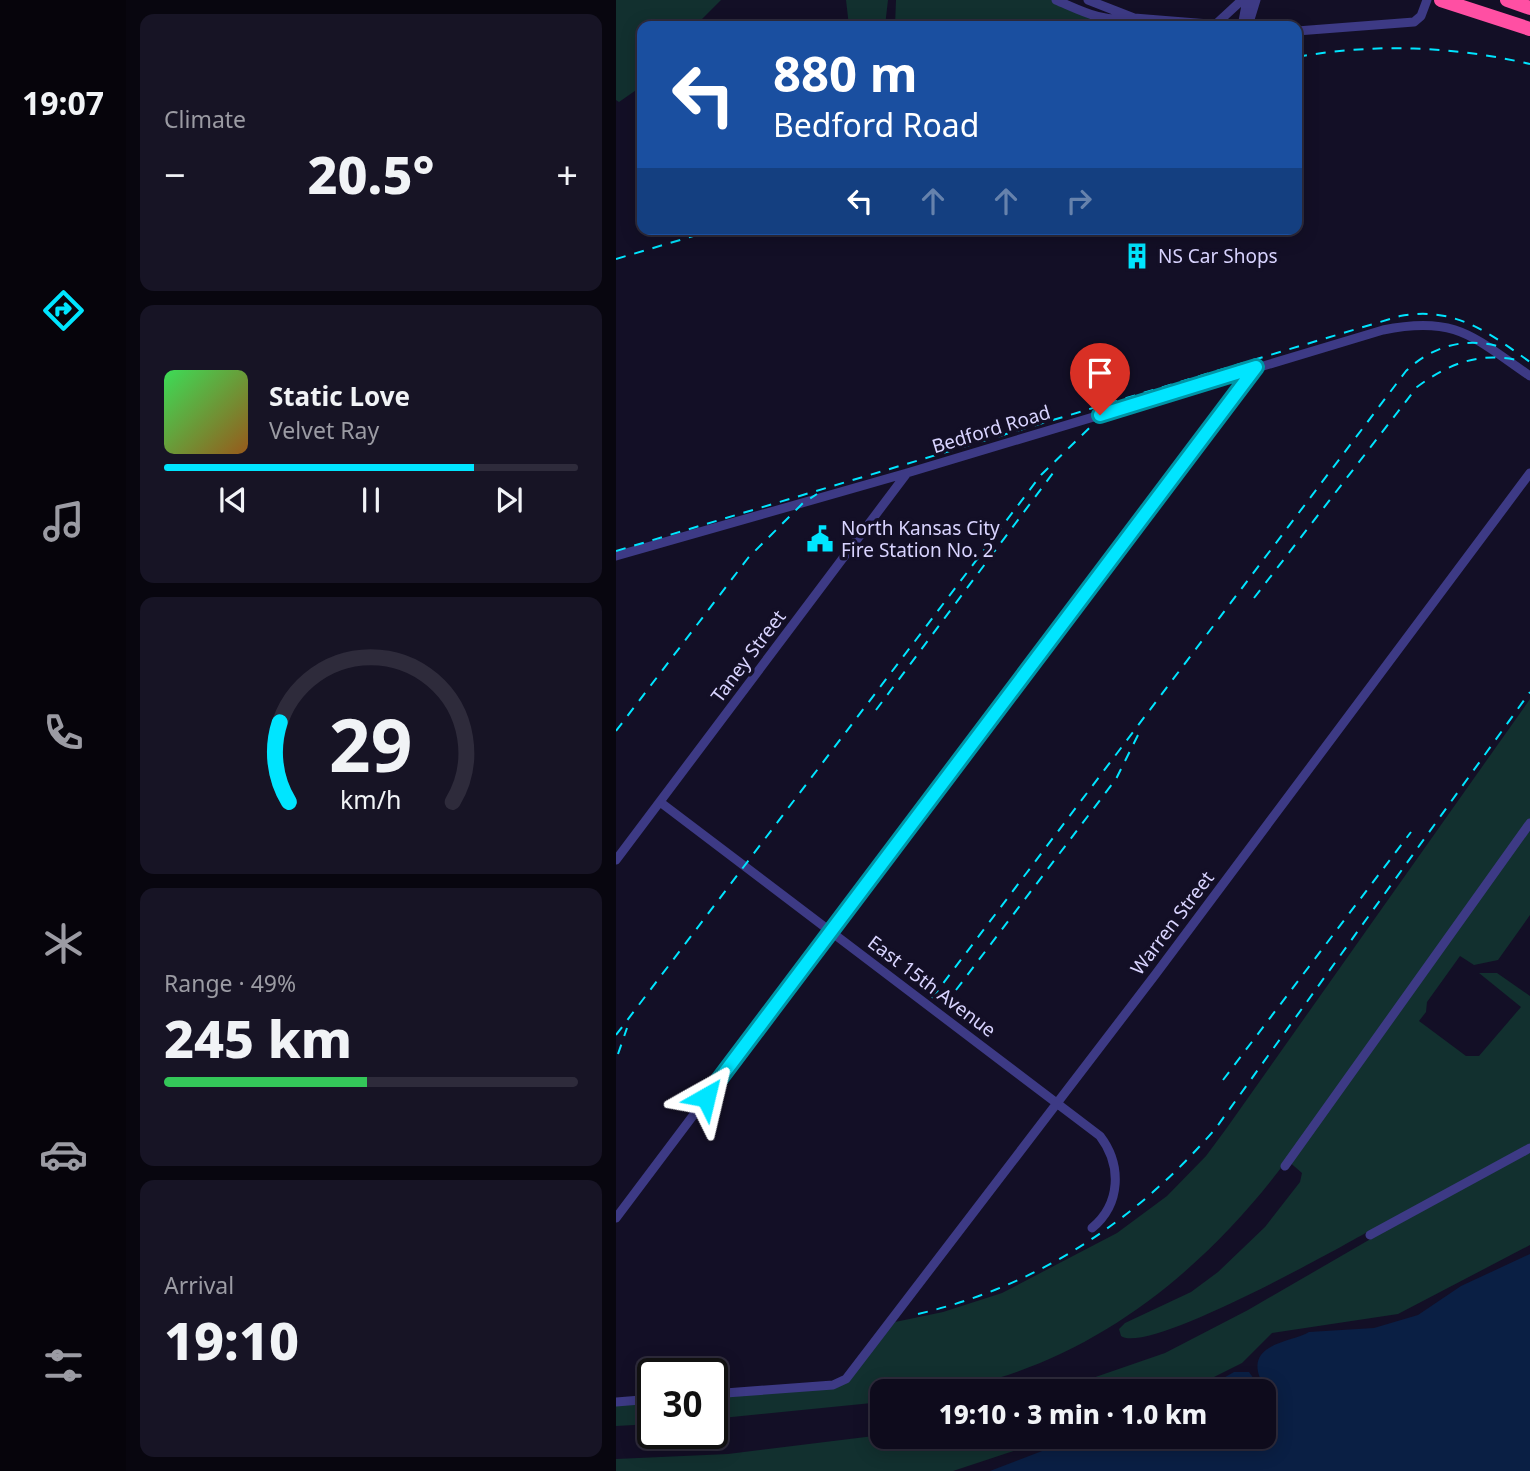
<!DOCTYPE html>
<meta charset="utf-8">
<style>
body{margin:0;font-family:"Noto Sans",sans-serif;background:#171425;color:#f1f3f6;height:100vh;display:flex;flex-direction:column;font-size:26px;white-space:nowrap}
*{box-sizing:border-box;margin:0}
p{font-size:23px;color:#9b9ba3}
.icon{flex:none;width:38px;height:38px;fill:none;stroke:currentColor;stroke-width:2;stroke-linecap:round;stroke-linejoin:round}
.map{position:relative;flex:1;overflow:hidden}
.drawer{display:flex;flex-direction:column;gap:14px;padding:14px;background:#08060f;width:490px}
.drawer>*{flex:none}
.guide{position:absolute;left:21px;top:21px;width:665px;height:214px;border-radius:14px;box-shadow:0 4px 18px #0003,0 0 0 2px #2e2b3b;background:#1a4fa0;color:#fff;overflow:hidden}
.speed{position:absolute;left:21px;top:1358px;display:flex;gap:14px;font-size:35px;font-weight:700;text-align:center}
.speed>*{display:grid;place-content:center;width:91px;height:91px;border-radius:50%;background:#0e0b1c;box-shadow:0 4px 18px #0003,0 0 0 2px #2e2b3b;line-height:1}
.speed .limit{border:4px solid #111;border-radius:10px;background:#fff;color:#111}
.pin{position:absolute;display:grid;place-items:center;width:60px;height:60px;color:#fff;margin:-72px -30px;border-radius:50% 50% 50% 0;rotate:-45deg;box-shadow:0 0 7px #0007}
.pin .icon{rotate:45deg}
.me{position:absolute;width:77px;margin:-38px;rotate:37deg;stroke-linejoin:round;filter:drop-shadow(0 0 5px #0008)}
.turn{display:flex;align-items:center;gap:24px;height:147px;padding:0 21px;font-size:32px}
.turn .icon{width:91px;height:91px;stroke-width:2.5}
.turn b{display:block;font-size:49px;line-height:60px}
.lanes{display:flex;align-items:center;height:66px;padding:0 21px;background:#0003;justify-content:center;gap:35px;direction:ltr}
.lanes .off{opacity:.35}
.big{font-size:52px;font-weight:800;line-height:1.1}
.drawer .widget{flex:1;display:flex;flex-direction:column;justify-content:center;gap:10px;min-width:0;padding:0 24px;border-radius:14px;background:#171425}
.drawer .dial{align-items:center;gap:0}
.dial svg{height:182px;overflow:visible;fill:none;stroke:#2e2b3b;stroke-width:7;stroke-linecap:round;text-anchor:middle}
.dial text{fill:#f1f3f6;stroke:none}
.song{display:flex;align-items:center;gap:21px}
.cover{width:84px;height:84px;border-radius:10px;background:linear-gradient(135deg,hsl(130 70% 55%),hsl(30 70% 35%))}
.played{height:7px;border-radius:4px;background:linear-gradient(90deg,#00e5ff 75%,#2e2b3b 75%)}
.keys{display:flex;justify-content:space-around;direction:ltr}
.heat{display:flex;justify-content:space-between;align-items:center;font-size:38px;direction:ltr}
.charge{height:10px;border-radius:5px;background:linear-gradient(90deg,#34c759 49%,#2e2b3b 0)}
.trip{position:absolute;left:254px;top:1379px;width:406px;height:70px;border-radius:14px;background:#0e0b1c;box-shadow:0 4px 18px #0003,0 0 0 2px #2e2b3b;font-weight:800;line-height:70px;text-align:center}
main{display:flex;flex:1;min-height:0}
.dock{display:flex;flex-direction:column;width:126px;justify-content:space-around;align-items:center;background:#06040b;color:#9b9ba3}
.dock .icon{width:49px;height:49px}
.dock .active{color:#00e5ff}
.dock b{font-size:32px;color:#f1f3f6}
.map>svg:first-child{display:block}
.green{fill:#12302f}
.water{fill:#0a1f44}
.lines{fill:none;stroke-linecap:round;stroke-linejoin:round}
.minor{stroke:#3d3a85;stroke-width:9}
.highway{stroke:#ff4fa3;stroke-width:14}
.rail{stroke:#00e5ff;stroke-width:2;stroke-dasharray:10 9;stroke-linecap:butt}
.route-casing{stroke:#0095a6;stroke-width:18}
.route{stroke:#00e5ff;stroke-width:12}
.labels{text-anchor:middle;dominant-baseline:central;stroke-width:7;stroke-linejoin:round;paint-order:stroke}
.poi-label{font-size:19px;fill:#d9d4ff;stroke:#130f26;text-anchor:start}
.street-label{font-size:19px;fill:#d9d4ff;stroke:#130f26}
</style>
<main>
<nav class="dock">
<b>19:07</b>
<svg class="icon active" aria-label="directions" viewBox="0 0 24 24"><path d="M12 3l9 9-9 9-9-9zM9 14v-3h6M13 9l2 2-2 2"/></svg>
<svg class="icon" aria-label="music" viewBox="0 0 24 24"><path d="M9 18V5l10-2v13"/><circle cx="6" cy="18" r="3"/><circle cx="16" cy="16" r="3"/></svg>
<svg class="icon" aria-label="phone" viewBox="0 0 24 24"><path d="M5 4h4l2 5-3 2q2 4 5 5l2-3 5 2v4C11 20 4 13 5 4z"/></svg>
<svg class="icon" aria-label="climate" viewBox="0 0 24 24"><path d="M12 3v18M4 7l16 10M4 17L20 7"/></svg>
<svg class="icon" aria-label="car" viewBox="0 0 24 24"><path d="M5 17H2v-5l4-1 3-4h7l3 4 3 1v5h-3M9 17h6M6 11h13"/><circle cx="7" cy="17" r="2"/><circle cx="17" cy="17" r="2"/></svg>
<svg class="icon" aria-label="filters" viewBox="0 0 24 24"><path d="M4 7h16M4 17h16"/><circle cx="9" cy="7" r="2"/><circle cx="15" cy="17" r="2"/></svg>
</nav>
<section class="drawer">
<div class="widget"><p>Climate</p>
<div class="heat"><a>−</a><b class="big">20.5°</b><a>+</a></div>
</div>
<div class="widget">
<div class="song"><i class="cover"></i><div><b>Static Love</b><p>Velvet Ray</p></div></div>
<div class="played"></div>
<div class="keys"><svg class="icon" aria-label="previous" viewBox="0 0 24 24"><path d="M18 5L8 12l10 7zM5 5v14"/></svg><svg class="icon" aria-label="pause" viewBox="0 0 24 24"><path d="M8 5v14M16 5v14"/></svg><svg class="icon" aria-label="next" viewBox="0 0 24 24"><path d="M6 5l10 7-10 7zM19 5v14"/></svg></div>
</div>
<div class="widget dial"><svg viewBox="0 0 100 80">
<path d="M14 69A42 42 0 1 1 86 69"/>
<path d="M14 69A42 42 0 0 1 10 34" stroke="#00e5ff"/>
<text x="50" y="56" font-size="32" font-weight="700">29</text>
<text x="50" y="72" font-size="11">km/h</text>
</svg></div>
<div class="widget"><p>Range · 49%</p><b class="big">245 km</b><div class="charge"></div></div>
<div class="widget"><p>Arrival</p><b class="big">19:10</b></div>
</section>
<div class="map">
<svg width="914" height="1471" viewBox="0 0 914 1471">
<rect width="100%" height="100%" fill="#130f26"/>
<path class="green" d="M0,0H105L79,26H26V86L3,102L0,100Z
M230,0H272L269,26H233Z
M280,0H437L493,22L536,26H279Z
M914,699V915L882,960L858,965L844,956L811,1002L810,1012L803,1021L850,1056H863L905,1007L863,973H881L914,996V1245L782,1314L656,1333L626,1363L570,1391H439L549,1353L632,1310L758,1237L753,1231C720,1250 531,1355 505,1336L503,1329L509,1323L575,1292L602,1272L649,1227L684,1182L686,1173L671,1160C598,1258 501,1342 382,1378C365,1383 347,1389 330,1391C309,1394 287,1391 266,1391V1402L96,1419V1398L230,1383L279,1322L327,1312L386,1293L501,1233L551,1196L590,1156L610,1129Z
M37,1403V1424L0,1426V1405Z
M266,1435L440,1437L337,1471H0V1459L112,1454Z"/>
<path class="water" d="M914,1254V1471H374L447,1443L476,1437H648V1391H587L590,1388L618,1372H633L638,1379L644,1378C630,1343 677,1342 693,1332L758,1328L802,1315L845,1286Z"/>
<g class="lines">
<path class="minor" d="M440,0C466,11 487,23 515,18
M472,0L518,18L618,26
M600,24L626,0
M630,26L627,21L631,0
M632,26L640,0
M681,31L798,22L805,16L811,0
M0,556L291,473L767,330C840,315 857,337 914,376
M44,802L484,1136C506,1165 505,1204 476,1228
M0,860L291,473
M669,1166L914,823
M0,1218L640,367
M754,1235L914,1148
M96,1394L217,1385L230,1379L539,975L914,473
M0,1402L37,1399"/>
<path class="highway" d="M825,0L914,29
M891,0L914,8"/>
<path class="rail" d="M681,57C759,43 837,46 914,64
M0,259L101,229
M0,551L784,316C838,306 872,332 914,362
M638,598L801,387C832,364 862,352 901,360
M260,710L440,469
M0,731L132,558L187,503L201,494
M340,990L500,779L523,733
M316,998L790,371C817,345 852,336 888,348
M0,1035L425,475L495,407
M2,1054L11,1028
M607,1080L795,832
M302,1314C422,1286 520,1221 600,1128L914,692"/>
</g>
<g class="lines">
<g class="route-casing">
<path id="route" d="M90,1097L640,367L484,415"/>
</g>
<use href="#route" class="route"/>
</g>
<defs>
<g id="building-bare" transform="scale(2.1)"><path d="M-4-6H4V6H1V3H-1V6H-4ZM-2.5-4.3h1.7v1.8h-1.7ZM.8-4.3h1.7v1.8H.8ZM-2.5-1h1.7V.8h-1.7ZM.8-1h1.7V.8H.8Z" fill="#00e5ff" stroke="#130f26" stroke-width="2.5" paint-order="stroke"/></g>
<g id="civic-bare" transform="scale(2.1)"><path d="M-.6-6.5H3V-4.5H.6V-3L4-1V1h2V6H-6V1h2V-1L-.6-3ZM-1.2 2.5V6h2.4V2.5Z" fill="#00e5ff" stroke="#130f26" stroke-width="2.5" paint-order="stroke"/></g>
</defs>
<g fill-rule="evenodd">
<use href="#building-bare" x="521" y="256"/>
<use href="#civic-bare" x="204" y="539"/>
</g>
<g class="labels">
<g class="poi-label">
<text x="542" y="256">NS Car Shops</text>
<text x="225" y="528">North Kansas City<tspan x="225" dy="22">Fire Station No. 2</tspan></text>
</g>
<g class="street-label">
<text transform="translate(375 429) rotate(-17)">Bedford Road</text>
<text transform="translate(132 656) rotate(-53)">Taney Street</text>
<text transform="translate(556 923) rotate(-53)">Warren Street</text>
<text transform="translate(316 986) rotate(37)">East 15th Avenue</text>
</g>
</g>
</svg>
<div class="speed"><div class="limit">30</div></div>
<div class="pin" style="left:484px;top:415px;background:#d93025"><svg class="icon" aria-label="arrive" viewBox="0 0 24 24"><path d="M6 21V4h12l-3 4 3 4H6"/></svg></div>
<svg class="me" style="left:90px;top:1097px" viewBox="-20 -20 40 40"><path d="M0-17L14 15 0 8-14 15z" fill="#00e5ff" stroke="#fff" stroke-width="4"/></svg>
<div class="trip">19:10 · 3 min · 1.0 km</div>
<div class="guide">
<div class="turn"><svg class="icon" aria-label="left" viewBox="0 0 24 24"><path d="M17 20v-9H6M10 6l-5 5 5 5"/></svg><div><b>880 m</b>Bedford Road</div></div>
<div class="lanes"><svg class="icon" aria-label="left" viewBox="0 0 24 24"><path d="M17 20v-9H6M10 6l-5 5 5 5"/></svg><svg class="icon off" aria-label="ahead" viewBox="0 0 24 24"><path d="M12 20V5M6 11l6-6 6 6"/></svg><svg class="icon off" aria-label="ahead" viewBox="0 0 24 24"><path d="M12 20V5M6 11l6-6 6 6"/></svg><svg class="icon off" aria-label="right" viewBox="0 0 24 24"><path d="M7 20v-9h11M14 6l5 5-5 5"/></svg></div>
</div>
</div>
</main>
